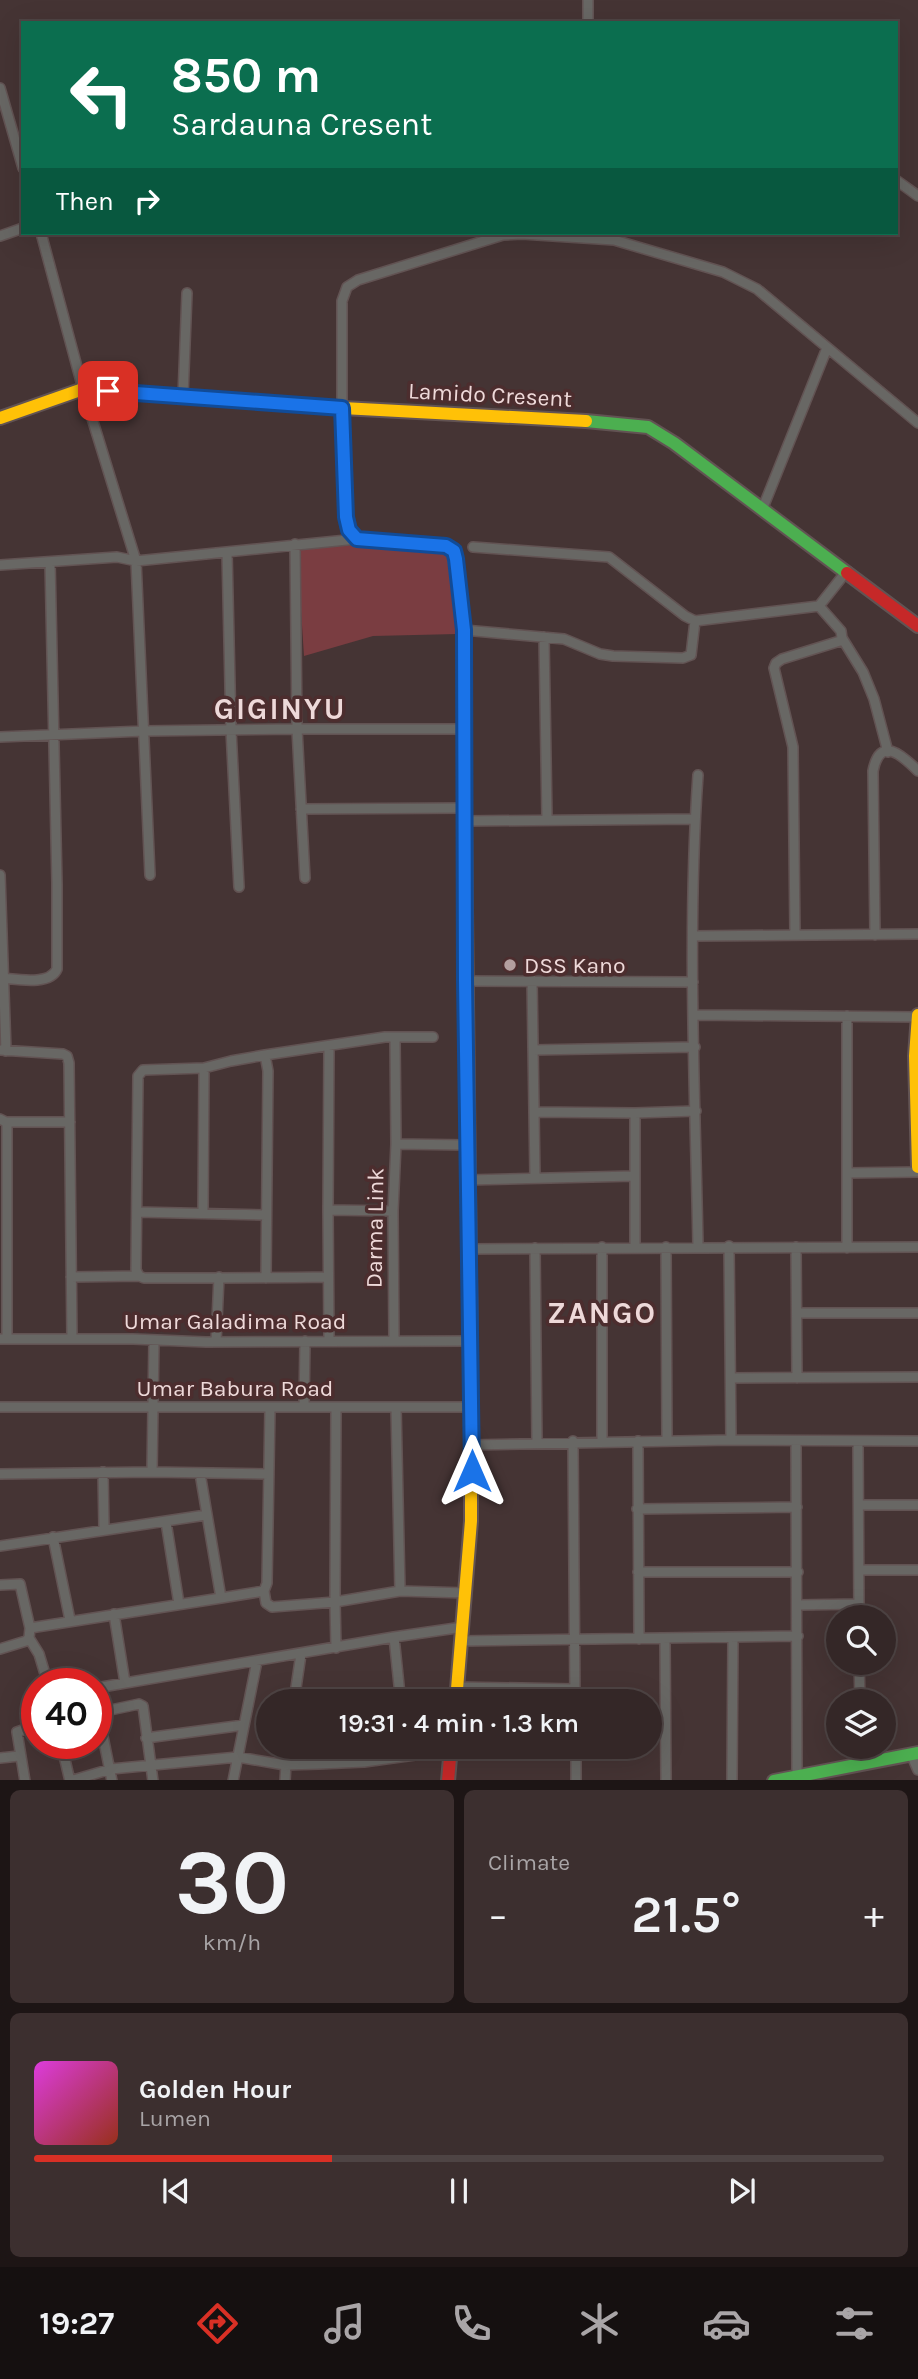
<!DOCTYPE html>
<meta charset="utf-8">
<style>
body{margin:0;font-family:Karla,sans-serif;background:#3c2f2f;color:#f1f3f6;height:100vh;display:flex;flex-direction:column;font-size:26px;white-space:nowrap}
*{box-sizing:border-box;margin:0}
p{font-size:23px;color:#a9a5a7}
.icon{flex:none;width:38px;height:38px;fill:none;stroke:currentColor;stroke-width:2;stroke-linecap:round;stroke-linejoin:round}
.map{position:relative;height:1780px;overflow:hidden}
.sheet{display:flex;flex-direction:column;gap:10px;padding:10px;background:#1d1515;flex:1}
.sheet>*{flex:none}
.hud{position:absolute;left:21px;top:21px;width:877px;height:214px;border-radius:0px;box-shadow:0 7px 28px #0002,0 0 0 2px #4e4444;background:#0b6e4f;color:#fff;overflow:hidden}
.tools{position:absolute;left:826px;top:1605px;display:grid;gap:14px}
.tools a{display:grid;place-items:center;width:70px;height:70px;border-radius:50%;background:#342727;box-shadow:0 7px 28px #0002,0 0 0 2px #4e4444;font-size:35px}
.speed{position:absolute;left:21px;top:1668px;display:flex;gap:14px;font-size:35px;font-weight:700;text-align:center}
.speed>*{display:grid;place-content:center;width:91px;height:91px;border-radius:50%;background:#342727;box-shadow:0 7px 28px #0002,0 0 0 2px #4e4444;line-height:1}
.speed .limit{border:10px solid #d22;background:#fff;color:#111}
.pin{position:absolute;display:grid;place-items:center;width:60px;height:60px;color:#fff;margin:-30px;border-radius:14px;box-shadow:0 4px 10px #0006}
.me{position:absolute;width:77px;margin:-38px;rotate:0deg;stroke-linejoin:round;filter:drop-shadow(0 0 5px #0008)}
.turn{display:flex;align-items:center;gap:24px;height:147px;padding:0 35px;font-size:32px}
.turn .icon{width:91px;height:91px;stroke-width:2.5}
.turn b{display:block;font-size:49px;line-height:60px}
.then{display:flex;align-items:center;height:66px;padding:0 35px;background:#0003;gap:14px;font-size:26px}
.big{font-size:52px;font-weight:600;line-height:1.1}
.sheet .tile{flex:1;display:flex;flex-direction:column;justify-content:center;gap:10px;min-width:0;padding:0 24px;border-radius:10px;background:#3c2f2f}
.sheet .dial{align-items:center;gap:0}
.dial b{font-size:91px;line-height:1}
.song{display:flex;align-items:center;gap:21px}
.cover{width:84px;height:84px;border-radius:10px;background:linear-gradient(135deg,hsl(300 70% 55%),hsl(10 70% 35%))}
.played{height:7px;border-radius:4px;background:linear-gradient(90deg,#d93025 35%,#4e4444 35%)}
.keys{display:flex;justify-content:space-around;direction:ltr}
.heat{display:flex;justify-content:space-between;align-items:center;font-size:38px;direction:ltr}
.sheet .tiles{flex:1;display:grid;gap:10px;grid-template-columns:1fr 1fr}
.tile:last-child{grid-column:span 2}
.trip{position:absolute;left:256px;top:1689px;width:406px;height:70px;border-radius:35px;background:#342727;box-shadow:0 7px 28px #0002,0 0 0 2px #4e4444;font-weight:600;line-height:70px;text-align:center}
.dock{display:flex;height:112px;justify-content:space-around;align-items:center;background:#151010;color:#a9a5a7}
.dock .icon{width:49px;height:49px}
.dock .active{color:#d93025}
.dock b{font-size:32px;color:#f1f3f6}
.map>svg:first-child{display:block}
.green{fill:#7a3d41}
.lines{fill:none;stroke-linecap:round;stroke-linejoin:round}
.street-casing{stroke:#625353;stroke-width:12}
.fast-casing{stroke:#625353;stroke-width:16}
.slow-casing{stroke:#625353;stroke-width:16}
.jam-casing{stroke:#625353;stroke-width:16}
.street{stroke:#686764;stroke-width:9}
.fast{stroke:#4caf50;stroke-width:12}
.slow{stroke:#ffc107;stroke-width:12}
.jam{stroke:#c62828;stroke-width:12}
.route-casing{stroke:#114b97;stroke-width:18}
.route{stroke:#1a73e8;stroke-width:12}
.poi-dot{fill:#b39f9f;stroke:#4c2d2e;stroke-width:2.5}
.labels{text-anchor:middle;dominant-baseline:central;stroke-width:7;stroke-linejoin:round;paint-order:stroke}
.street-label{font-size:23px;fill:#eed9d9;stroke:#4c2d2e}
.poi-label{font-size:23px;fill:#eed9d9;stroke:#4c2d2e;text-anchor:start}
.district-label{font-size:30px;font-weight:bold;letter-spacing:2px;fill:#eed9d9;stroke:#4c2d2e}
</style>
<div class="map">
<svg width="918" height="1781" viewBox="0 0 918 1781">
<rect width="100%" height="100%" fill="#453434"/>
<path class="green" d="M356,545L447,553C457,572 460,612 457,634L373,636L304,656L297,549Z"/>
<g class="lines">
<g class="street-casing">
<path id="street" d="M588,23V0
M0,88L23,168
M896,180L918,196
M41,233L83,389L136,561L150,875
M0,236L23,228
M183,396L187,293
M342,408V301L347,287L358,280L503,235L522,234L614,240L723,272L757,289L918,423
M762,510L827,348
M295,544L297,729L305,878
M473,547L609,557L685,616L695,621L819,606L846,572
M227,552L231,730L239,887
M0,565L117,557L136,561L357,539
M819,606L841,631L842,638L863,672L874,699L888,752
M464,630L564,639L600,654L613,656L683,658L691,655L695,621
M544,637L547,819
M0,737L144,731L297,729H465
M698,775C687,932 695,1090 698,1246
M301,809L465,808
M465,821L695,819
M0,875L6,1051
M795,935L793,747L774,668L776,663L782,659L840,641L842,638
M875,935L873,771C880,735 902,755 918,771
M694,936L918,934
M0,978C16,979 50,986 57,969V884L50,562
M532,980L535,1178
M465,981L693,982
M694,1015L918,1017
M395,1039L396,1144
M0,1050L63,1054L67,1056L69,1063L72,1339
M533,1050L695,1047
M265,1055L385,1037H433
M535,1112L635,1113L696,1111
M0,1119L6,1122L7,1125V1339
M6,1122H70
M847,1173L918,1172
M468,1180L634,1176
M328,1210L329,1046
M137,1212L266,1215
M203,1213L204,1068
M729,1246L731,1440
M635,1247V1113
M666,1247L667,1441
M796,1247L797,1378
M535,1248L537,1443
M847,1248V1016
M468,1249L918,1247
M71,1277L139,1276
M266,1278L268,1071L265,1055L231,1061L204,1068L143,1070L138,1076L136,1270L139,1276L144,1278C205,1278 266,1278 328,1277
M797,1313H918
M0,1339H133L206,1342L471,1341
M329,1341L328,1210L393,1211
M394,1341L393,1211L396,1144L467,1145
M216,1342L219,1277
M731,1378L918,1377
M0,1407H471
M270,1407L267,1583L264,1591L266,1603L272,1607L335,1602L336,1407
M304,1407L305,1341
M396,1407L400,1591
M573,1441L575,1701
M602,1441V1247
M638,1441L639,1639
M796,1441L797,1776
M858,1441L859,1617
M472,1445L731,1440L918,1441
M103,1472L104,1528
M152,1472L154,1340
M200,1473L221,1598L264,1591
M0,1474L152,1472L269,1474
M859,1505H918
M637,1509L797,1507
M166,1522L179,1604
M53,1537L70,1620
M0,1546L206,1515
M859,1570H918
M638,1572H798
M0,1585L20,1584L30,1628L29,1638L26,1641L0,1649
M798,1605L859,1604
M114,1614L125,1683
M30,1628L221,1598
M394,1637L400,1695
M29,1638L39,1654L48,1684
M665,1639L666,1781
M462,1641L798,1636
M336,1648L335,1602L400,1591L466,1593
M859,1662L860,1701
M457,1687L575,1689
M96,1688L394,1637L463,1627
M294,1701L301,1654
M98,1712L112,1781
M96,1713L139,1704L143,1706L153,1781
M146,1738L244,1725
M61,1743L70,1781
M576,1746V1781
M860,1746V1765
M911,1754L918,1770
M0,1758L19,1756
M25,1781L17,1732L37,1725
M70,1781L111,1769L238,1757L285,1765L319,1764L364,1762L451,1750
M233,1781L257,1661
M285,1781L287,1746
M732,1781L733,1637"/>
</g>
<g class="fast-casing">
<path id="fast" d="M586,421L648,427L674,443L847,573
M465,816L471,1368
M774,1781L918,1753"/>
</g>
<g class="slow-casing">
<path id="slow" d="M342,408L346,517L349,530L357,539L446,546L454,551L464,630L465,816
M0,418L83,389L324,407L586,421
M918,1015L915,1056L918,1167
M456,1701L471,1521V1368"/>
</g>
<g class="jam-casing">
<path id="jam" d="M847,573L918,626
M448,1781L451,1746"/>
</g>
<use href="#street" class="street"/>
<use href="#fast" class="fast"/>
<use href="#slow" class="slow"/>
<use href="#jam" class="jam"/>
</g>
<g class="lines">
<g class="route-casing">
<path id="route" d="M108,391L342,408L346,517L349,530L357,539L446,546L454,551L456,559L464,630L465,981L472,1471"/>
</g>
<use href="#route" class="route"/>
</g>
<circle class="poi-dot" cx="510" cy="965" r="7"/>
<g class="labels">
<g class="street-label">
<text transform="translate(490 395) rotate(3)">Lamido Cresent</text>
<text transform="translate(375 1228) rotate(-89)">Darma Link</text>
<text x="235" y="1321">Umar Galadima Road</text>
<text x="235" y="1388">Umar Babura Road</text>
</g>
<g class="poi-label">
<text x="524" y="965">DSS Kano</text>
</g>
<g class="district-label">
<text x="280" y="709">GIGINYU</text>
<text x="602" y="1313">ZANGO</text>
</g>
</g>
</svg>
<div class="tools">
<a><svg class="icon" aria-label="search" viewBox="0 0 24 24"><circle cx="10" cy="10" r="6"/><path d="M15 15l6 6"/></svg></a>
<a><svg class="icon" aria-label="layers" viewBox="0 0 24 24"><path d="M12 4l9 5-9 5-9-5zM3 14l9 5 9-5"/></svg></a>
</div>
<div class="speed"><div class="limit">40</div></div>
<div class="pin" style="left:108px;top:391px;background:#d93025"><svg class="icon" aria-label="arrive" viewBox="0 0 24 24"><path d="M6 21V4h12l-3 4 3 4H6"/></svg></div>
<svg class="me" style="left:472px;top:1471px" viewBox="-20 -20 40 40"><path d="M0-17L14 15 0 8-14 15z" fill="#1a73e8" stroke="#fff" stroke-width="4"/></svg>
<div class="trip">19:31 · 4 min · 1.3 km</div>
<div class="hud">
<div class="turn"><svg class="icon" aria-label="left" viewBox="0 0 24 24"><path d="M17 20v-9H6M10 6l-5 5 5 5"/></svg><div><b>850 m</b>Sardauna Cresent</div></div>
<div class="then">Then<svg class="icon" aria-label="right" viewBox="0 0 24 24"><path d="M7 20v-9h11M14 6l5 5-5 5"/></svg></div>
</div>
</div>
<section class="sheet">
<div class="tiles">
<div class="tile dial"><b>30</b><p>km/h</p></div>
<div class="tile"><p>Climate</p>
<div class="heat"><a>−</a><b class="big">21.5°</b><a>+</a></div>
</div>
<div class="tile">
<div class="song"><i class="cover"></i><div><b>Golden Hour</b><p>Lumen</p></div></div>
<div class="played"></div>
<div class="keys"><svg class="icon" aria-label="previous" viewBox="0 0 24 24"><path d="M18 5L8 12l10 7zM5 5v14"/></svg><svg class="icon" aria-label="pause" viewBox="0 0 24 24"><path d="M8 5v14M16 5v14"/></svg><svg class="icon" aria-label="next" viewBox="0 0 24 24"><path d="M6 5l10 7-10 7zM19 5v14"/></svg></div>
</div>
</div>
</section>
<nav class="dock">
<b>19:27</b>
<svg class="icon active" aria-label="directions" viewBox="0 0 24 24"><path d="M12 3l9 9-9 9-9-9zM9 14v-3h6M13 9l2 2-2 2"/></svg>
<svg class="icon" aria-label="music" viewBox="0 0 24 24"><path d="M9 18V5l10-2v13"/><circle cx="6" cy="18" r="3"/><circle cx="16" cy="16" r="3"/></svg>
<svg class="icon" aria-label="phone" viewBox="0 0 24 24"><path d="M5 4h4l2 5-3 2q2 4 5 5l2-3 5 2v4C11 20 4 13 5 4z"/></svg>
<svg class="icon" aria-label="climate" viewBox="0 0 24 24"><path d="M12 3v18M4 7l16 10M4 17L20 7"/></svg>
<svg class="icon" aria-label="car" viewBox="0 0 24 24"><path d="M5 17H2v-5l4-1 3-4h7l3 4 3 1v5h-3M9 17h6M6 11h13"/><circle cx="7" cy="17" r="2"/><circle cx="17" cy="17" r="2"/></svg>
<svg class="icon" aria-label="filters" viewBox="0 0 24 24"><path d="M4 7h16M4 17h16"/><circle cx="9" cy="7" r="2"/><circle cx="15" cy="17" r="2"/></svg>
</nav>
